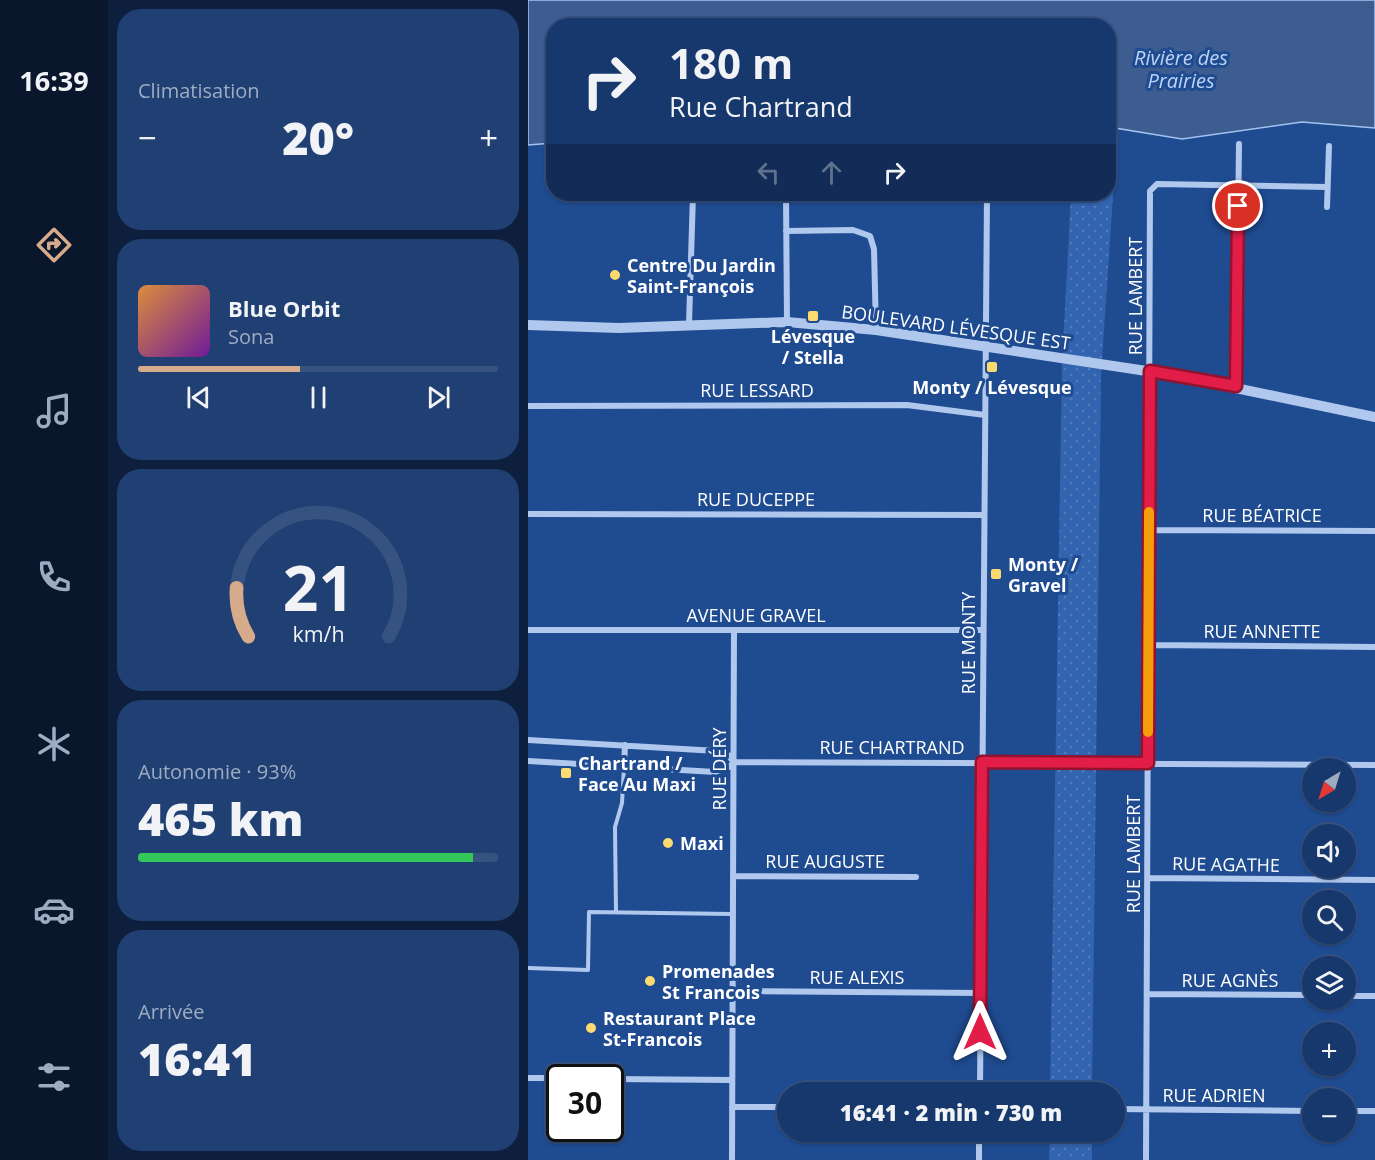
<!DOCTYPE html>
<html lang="fr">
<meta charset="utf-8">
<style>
body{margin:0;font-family:"Open Sans",sans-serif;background:#203f72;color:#f1f3f6;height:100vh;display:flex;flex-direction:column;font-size:22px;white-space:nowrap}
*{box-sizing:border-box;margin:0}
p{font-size:20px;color:#9eacc2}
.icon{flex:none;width:33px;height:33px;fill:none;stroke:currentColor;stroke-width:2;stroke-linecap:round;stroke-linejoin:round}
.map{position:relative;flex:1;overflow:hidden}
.side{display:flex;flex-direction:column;gap:9px;padding:9px;background:#0d1f3c;width:420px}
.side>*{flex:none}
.guide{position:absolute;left:18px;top:18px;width:570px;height:183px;border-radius:24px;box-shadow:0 2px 4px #0004,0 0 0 2px #365280;background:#17386d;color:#f1f3f6;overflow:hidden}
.needle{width:39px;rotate:218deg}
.tools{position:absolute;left:774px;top:758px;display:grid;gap:12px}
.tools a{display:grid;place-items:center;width:54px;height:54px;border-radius:50%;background:#17386d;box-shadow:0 2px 4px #0004,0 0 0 2px #365280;font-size:30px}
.speed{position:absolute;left:18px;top:1064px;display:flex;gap:12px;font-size:30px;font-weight:700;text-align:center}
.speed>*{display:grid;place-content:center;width:78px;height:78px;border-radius:50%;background:#17386d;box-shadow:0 2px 4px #0004,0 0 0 2px #365280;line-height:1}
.speed .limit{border:3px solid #111;border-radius:9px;background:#fff;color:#111}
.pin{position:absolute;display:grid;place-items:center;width:51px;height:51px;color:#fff;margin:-26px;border:3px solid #fff;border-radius:50%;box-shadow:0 2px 6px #0007}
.me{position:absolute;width:66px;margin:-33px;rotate:0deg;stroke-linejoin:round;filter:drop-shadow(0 0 4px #0008)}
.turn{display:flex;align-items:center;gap:21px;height:126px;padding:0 24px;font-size:27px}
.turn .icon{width:78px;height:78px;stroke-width:2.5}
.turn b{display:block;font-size:42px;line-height:51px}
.lanes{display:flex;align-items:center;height:57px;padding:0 24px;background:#0003;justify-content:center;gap:30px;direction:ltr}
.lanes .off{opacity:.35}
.big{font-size:45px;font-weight:800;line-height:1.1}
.side .tile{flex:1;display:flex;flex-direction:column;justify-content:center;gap:9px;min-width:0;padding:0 21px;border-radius:24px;background:#203f72}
.side .dial{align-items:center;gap:0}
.dial svg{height:156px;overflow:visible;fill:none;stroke:#365280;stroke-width:7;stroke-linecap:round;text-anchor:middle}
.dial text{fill:#f1f3f6;stroke:none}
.song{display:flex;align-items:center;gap:18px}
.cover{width:72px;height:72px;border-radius:9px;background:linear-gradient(135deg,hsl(30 70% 55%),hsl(280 70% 35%))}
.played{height:6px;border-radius:3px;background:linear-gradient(90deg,#d6ab8b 45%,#365280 45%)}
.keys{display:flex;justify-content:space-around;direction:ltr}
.heat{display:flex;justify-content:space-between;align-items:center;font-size:33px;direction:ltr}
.charge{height:9px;border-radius:4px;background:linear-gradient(90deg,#34c759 93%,#365280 0)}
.trip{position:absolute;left:249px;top:1082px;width:348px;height:60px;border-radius:30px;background:#17386d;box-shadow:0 2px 4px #0004,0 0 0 2px #365280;font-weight:800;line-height:60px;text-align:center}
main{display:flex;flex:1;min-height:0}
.tab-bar{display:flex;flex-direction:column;width:108px;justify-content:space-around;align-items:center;background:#09162c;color:#9eacc2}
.tab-bar .icon{width:42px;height:42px}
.tab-bar .selected{color:#d6ab8b}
.tab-bar b{font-size:27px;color:#f1f3f6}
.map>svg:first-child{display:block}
.grass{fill:url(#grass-dots)}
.water{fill:#3d5c90;stroke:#a3c2ef;stroke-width:1.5}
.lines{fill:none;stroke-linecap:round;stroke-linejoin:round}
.service{stroke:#b0c8ed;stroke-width:4}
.minor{stroke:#b0c8ed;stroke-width:6}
.tertiary{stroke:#b0c8ed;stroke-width:10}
.route-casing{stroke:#92132f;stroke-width:15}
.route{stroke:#e11d48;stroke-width:10}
.slow{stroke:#f59e0b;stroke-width:10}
.poi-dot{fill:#fbda70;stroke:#1f4b91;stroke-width:2}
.labels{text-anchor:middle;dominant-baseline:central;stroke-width:6;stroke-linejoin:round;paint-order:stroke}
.poi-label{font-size:18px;font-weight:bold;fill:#fff;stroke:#1f4b91;text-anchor:start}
.street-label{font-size:18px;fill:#fff;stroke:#1f4b91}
.water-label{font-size:20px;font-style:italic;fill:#bcd3f4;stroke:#1f4b91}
</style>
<main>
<nav class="tab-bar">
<b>16:39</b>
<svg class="icon selected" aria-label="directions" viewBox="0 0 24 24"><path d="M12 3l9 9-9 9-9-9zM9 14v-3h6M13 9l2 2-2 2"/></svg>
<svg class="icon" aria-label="music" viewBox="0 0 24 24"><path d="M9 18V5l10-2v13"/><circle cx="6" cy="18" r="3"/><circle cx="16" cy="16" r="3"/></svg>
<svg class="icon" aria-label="phone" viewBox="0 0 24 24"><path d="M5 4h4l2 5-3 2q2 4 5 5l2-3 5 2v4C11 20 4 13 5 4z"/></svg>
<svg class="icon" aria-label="climate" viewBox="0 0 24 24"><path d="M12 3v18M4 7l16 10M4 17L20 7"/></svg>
<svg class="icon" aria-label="car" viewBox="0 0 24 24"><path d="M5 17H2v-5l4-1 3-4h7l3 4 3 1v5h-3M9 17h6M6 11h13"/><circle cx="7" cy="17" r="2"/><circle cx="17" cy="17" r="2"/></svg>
<svg class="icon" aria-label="filters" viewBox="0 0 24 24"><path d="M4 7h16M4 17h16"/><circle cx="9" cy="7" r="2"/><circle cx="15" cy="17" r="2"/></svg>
</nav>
<section class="side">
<div class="tile"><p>Climatisation</p>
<div class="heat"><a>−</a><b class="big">20°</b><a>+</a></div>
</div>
<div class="tile">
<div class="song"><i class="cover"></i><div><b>Blue Orbit</b><p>Sona</p></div></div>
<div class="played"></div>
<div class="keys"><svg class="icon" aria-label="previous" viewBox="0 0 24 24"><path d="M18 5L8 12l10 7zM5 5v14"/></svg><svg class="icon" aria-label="pause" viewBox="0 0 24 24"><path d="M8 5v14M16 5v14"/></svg><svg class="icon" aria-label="next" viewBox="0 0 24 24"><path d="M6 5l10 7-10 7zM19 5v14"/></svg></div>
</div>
<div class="tile dial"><svg viewBox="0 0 100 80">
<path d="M14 69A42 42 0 1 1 86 69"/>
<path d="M14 69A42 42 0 0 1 8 44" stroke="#d6ab8b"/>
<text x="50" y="56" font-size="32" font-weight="700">21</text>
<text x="50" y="72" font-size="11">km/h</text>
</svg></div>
<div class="tile"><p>Autonomie · 93%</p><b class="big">465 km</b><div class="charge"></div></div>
<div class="tile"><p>Arrivée</p><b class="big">16:41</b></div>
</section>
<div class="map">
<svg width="847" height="1160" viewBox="0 0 847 1160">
<defs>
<pattern id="grass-dots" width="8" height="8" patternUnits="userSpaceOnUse" patternTransform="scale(1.5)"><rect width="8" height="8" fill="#3364af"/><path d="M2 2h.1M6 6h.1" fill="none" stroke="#527bbb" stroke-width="1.8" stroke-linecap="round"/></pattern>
</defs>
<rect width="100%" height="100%" fill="#1f4b91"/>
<path class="grass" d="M581,135L589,136L573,375L564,1092H522L534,365L543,194H580Z
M522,1131H564V1160H521Z"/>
<path class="water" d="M0,0H847V128L774,122L654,139L581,127L580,26H26L25,143L0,145Z"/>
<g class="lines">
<path class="service" d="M88,912L87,827L94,803L96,767
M0,968L60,970L61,912L204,914"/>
<path class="minor" d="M258,194L259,322
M799,207L801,146
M258,231L325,230L342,236L346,249L348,330
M161,324L165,194
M708,386L711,144
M0,406L379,405L457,415
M0,514L456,515
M621,530L847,531
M0,630H455
M621,645L847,647
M0,740L189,751L200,755L205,761
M0,761L187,772L201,767L206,762L847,765
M96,767L97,745
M205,876L388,877
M620,878L847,880
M205,991L453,993
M619,994L784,995
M818,996H847
M0,1078H32
M82,1079L204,1080
M452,1092L459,194
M204,1107H260
M586,1109L784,1111
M818,1111H847
M204,1160L206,630
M451,1160V1131
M618,1160L622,191L629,184L799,187"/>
<path class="tertiary" d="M0,325L91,328L259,322L348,330L645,375L847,417"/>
</g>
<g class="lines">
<g class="route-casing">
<path id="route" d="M452,1032L454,762L620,763L622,371L708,386L710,206"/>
</g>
<use href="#route" class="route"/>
<path class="slow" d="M620,732L621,512"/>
</g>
<g class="poi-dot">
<circle cx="87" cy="275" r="6"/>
<rect x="279" y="310" width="12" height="12" rx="3"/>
<rect x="458" y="361" width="12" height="12" rx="3"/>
<rect x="462" y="568" width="12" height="12" rx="3"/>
<rect x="32" y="767" width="12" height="12" rx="3"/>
<circle cx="140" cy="843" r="6"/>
<circle cx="122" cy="981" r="6"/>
<circle cx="63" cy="1028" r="6"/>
</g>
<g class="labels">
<g class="poi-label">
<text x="99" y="265">Centre Du Jardin<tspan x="99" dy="21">Saint-François</tspan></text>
<text x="285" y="336" text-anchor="middle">Lévesque<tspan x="285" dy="21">/ Stella</tspan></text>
<text x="464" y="387" text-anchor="middle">Monty / Lévesque</text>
<text x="480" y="564">Monty /<tspan x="480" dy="21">Gravel</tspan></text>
<text x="50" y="763">Chartrand /<tspan x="50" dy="21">Face Au Maxi</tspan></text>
<text x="152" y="843">Maxi</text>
<text x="134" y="971">Promenades<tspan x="134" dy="21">St Francois</tspan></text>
<text x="75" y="1018">Restaurant Place<tspan x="75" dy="21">St-Francois</tspan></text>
</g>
<g class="street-label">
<text transform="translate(607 296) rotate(-90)">RUE LAMBERT</text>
<text transform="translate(428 327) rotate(8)">BOULEVARD LÉVESQUE EST</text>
<text x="229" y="390">RUE LESSARD</text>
<text x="228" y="499">RUE DUCEPPE</text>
<text x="734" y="515">RUE BÉATRICE</text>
<text x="228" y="615">AVENUE GRAVEL</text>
<text x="734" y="631">RUE ANNETTE</text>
<text transform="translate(440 643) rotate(-90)">RUE MONTY</text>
<text x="364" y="747">RUE CHARTRAND</text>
<text transform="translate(191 769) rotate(-90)">RUE DÉRY</text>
<text transform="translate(605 854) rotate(-90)">RUE LAMBERT</text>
<text x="297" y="861">RUE AUGUSTE</text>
<text transform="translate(698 864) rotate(1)">RUE AGATHE</text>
<text x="329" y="977">RUE ALEXIS</text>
<text x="702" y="980">RUE AGNÈS</text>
<text x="686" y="1095">RUE ADRIEN</text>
</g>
<g class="water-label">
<text x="653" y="57">Rivière des<tspan x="653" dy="23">Prairies</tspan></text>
</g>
</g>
</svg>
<div class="tools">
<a><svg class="needle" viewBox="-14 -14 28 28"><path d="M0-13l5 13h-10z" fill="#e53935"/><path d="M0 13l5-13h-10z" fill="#9eacc2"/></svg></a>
<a><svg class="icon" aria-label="sound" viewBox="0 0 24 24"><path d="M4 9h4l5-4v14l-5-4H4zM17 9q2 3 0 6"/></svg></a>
<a><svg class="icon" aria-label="search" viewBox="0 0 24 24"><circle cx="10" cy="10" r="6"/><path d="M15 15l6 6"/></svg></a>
<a><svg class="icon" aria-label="layers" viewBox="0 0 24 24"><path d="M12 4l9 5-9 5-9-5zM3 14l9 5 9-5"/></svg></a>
<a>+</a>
<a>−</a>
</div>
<div class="speed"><div class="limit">30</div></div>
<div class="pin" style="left:710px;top:206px;background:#d93025"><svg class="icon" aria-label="arrive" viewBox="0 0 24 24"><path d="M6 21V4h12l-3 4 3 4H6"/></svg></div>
<svg class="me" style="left:452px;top:1032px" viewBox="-20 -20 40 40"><path d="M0-17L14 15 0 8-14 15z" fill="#e11d48" stroke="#fff" stroke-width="4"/></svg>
<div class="trip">16:41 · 2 min · 730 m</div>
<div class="guide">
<div class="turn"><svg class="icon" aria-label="right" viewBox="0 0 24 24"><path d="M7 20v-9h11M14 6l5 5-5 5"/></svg><div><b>180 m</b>Rue Chartrand</div></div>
<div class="lanes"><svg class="icon off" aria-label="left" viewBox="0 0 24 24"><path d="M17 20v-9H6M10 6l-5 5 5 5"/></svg><svg class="icon off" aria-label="ahead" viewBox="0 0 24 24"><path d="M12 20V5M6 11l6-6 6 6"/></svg><svg class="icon" aria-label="right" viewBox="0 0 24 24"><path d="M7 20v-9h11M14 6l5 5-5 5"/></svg></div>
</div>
</div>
</main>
